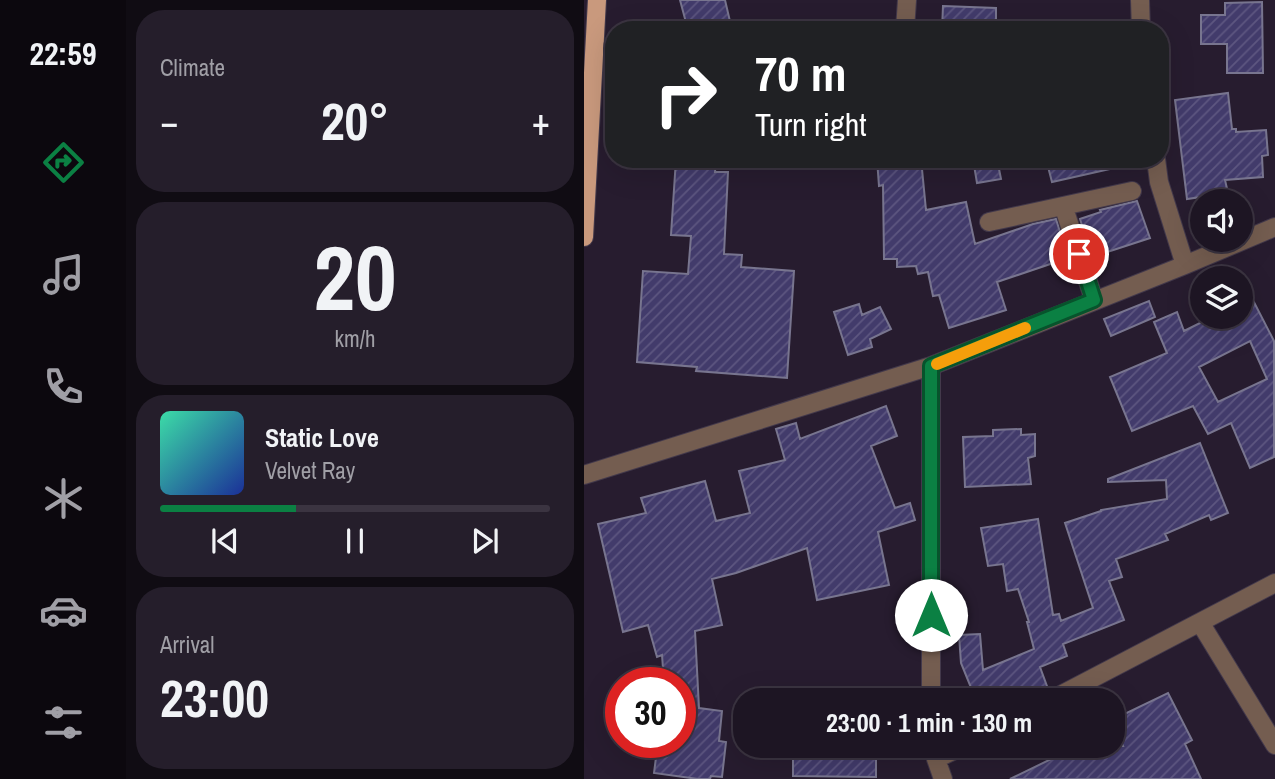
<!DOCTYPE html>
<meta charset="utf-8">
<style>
body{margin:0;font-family:"Archivo Narrow",sans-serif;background:#251e2b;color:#f1f3f6;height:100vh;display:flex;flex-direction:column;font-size:26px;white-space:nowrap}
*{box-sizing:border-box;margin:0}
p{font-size:23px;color:#a09fa6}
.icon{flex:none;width:38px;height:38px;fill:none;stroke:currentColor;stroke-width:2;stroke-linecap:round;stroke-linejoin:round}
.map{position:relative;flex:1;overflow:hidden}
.panel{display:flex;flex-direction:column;gap:10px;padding:10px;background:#100c13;width:458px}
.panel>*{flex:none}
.top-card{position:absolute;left:21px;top:21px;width:564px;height:147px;border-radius:28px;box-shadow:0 7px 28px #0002,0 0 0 2px #3b3441;background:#202124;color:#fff;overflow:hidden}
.controls{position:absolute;left:606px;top:189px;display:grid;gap:14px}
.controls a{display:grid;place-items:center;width:63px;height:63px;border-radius:50%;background:#1d1523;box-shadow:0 7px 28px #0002,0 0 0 2px #3b3441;font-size:35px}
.speed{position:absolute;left:21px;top:667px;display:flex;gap:14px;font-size:35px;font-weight:700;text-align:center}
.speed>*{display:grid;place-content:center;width:91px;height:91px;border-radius:50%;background:#1d1523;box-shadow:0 7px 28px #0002,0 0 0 2px #3b3441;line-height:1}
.speed .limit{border:10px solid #d22;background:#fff;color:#111}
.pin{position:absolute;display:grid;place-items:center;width:60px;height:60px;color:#fff;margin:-30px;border:4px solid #fff;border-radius:50%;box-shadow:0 2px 7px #0007}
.me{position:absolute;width:77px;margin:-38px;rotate:0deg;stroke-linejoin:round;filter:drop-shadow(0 0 5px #0008)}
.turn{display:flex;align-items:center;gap:24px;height:147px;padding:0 35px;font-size:32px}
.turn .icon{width:91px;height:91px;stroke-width:2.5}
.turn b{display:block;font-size:49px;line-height:60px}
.big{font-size:52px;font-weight:800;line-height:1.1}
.panel .tile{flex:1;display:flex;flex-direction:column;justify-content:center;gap:10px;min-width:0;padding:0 24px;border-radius:28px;background:#251e2b}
.panel .dial{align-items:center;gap:0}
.dial b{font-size:91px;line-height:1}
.song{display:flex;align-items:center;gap:21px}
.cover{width:84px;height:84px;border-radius:10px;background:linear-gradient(135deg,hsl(160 70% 55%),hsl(230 70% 35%))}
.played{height:7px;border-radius:4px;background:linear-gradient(90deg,#0b8043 35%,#3b3441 35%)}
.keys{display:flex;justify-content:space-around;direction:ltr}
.heat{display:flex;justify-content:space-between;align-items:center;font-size:38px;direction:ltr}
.trip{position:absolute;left:149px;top:688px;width:392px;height:70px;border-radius:28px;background:#1d1523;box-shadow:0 7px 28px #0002,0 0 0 2px #3b3441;font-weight:800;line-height:70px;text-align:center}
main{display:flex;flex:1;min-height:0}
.tab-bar{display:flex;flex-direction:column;width:126px;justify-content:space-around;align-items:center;background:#0c080e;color:#a09fa6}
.tab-bar .icon{width:49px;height:49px}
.tab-bar .current{color:#0b8043}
.tab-bar b{font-size:32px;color:#f1f3f6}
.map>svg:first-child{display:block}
.building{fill:url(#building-hatch);stroke:#78758f;stroke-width:2;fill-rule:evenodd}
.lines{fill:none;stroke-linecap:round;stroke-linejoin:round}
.minor-casing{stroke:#43394b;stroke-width:20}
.major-casing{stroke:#43394b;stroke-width:20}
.minor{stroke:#745d50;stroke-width:18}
.major{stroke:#c9997d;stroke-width:18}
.route-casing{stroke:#07532c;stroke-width:18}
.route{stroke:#0b8043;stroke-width:12}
.slow{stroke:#f59e0b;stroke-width:12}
</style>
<main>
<nav class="tab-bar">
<b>22:59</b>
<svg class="icon current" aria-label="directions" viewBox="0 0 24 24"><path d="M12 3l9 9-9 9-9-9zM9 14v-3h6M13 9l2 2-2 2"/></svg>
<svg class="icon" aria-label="music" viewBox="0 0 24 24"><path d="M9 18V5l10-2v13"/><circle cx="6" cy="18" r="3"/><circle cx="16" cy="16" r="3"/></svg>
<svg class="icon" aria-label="phone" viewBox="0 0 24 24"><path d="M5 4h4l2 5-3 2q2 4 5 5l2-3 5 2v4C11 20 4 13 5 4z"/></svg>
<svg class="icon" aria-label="climate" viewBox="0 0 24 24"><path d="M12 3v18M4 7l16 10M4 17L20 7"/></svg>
<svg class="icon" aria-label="car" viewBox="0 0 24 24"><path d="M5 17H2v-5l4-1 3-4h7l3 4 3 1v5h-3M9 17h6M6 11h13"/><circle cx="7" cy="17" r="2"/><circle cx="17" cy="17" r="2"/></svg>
<svg class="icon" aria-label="filters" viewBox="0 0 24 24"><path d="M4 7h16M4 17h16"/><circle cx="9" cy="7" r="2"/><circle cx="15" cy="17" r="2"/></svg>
</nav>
<section class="panel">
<div class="tile"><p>Climate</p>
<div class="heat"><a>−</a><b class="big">20°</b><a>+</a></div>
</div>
<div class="tile dial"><b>20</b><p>km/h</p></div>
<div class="tile">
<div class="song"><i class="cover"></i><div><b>Static Love</b><p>Velvet Ray</p></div></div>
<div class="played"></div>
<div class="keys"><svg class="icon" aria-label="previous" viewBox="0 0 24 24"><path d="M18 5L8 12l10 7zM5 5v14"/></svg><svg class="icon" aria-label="pause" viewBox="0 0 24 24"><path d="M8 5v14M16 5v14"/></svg><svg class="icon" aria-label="next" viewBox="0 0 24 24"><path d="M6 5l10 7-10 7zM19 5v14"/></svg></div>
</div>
<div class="tile"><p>Arrival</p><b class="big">23:00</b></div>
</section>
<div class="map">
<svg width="691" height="779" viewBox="0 0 691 779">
<defs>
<pattern id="building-hatch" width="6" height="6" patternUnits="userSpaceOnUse" patternTransform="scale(1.75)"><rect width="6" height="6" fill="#423b6b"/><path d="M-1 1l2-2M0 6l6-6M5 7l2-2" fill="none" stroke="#5d5680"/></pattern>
</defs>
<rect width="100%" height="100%" fill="#271c2f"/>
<path class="building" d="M96,0H141L148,30H104Z
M678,2L679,73H643V44H617V15H641V3Z
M359,6L412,8V30H358Z
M644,93L648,129H652V132L682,130L684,155L678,156L679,177L641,180L644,193L603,199L591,100Z
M92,159H132L131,172H144L140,254L158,255L157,267L210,271L203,378L112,371L113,367L53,362L59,271L104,274L107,236L87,235Z
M293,159H337L342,210L382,202L391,244L449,224L472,219L484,258L413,282L422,310L365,328L355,295L349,296L344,272L334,274L332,266L313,267V259H300L299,185L295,186Z
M389,159H413L417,179L393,183Z
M462,159H534L535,167L468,182Z
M553,201L566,238L508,257L496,219L517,212L516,210Z
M656,275L690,341V457L666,468L647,423L624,434L609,406L548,431L526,377L583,353L570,322L593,312L600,331L628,317H656ZM666,341L683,379L634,402L615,367Z
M565,301L571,317L527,336L520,319Z
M275,304L278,315L296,307L307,329L286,339L288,347L264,355L250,312Z
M302,406L313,436L287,446L311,508L326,503L331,520L294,532L305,585L233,600L223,548L152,573L128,579L138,625L111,631L115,708L138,711L135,741L142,742L138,777L127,776L126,779H114L70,773L74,742H96V682H80L78,655L73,657L64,625L39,632L14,524L62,513L57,498L121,481L132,521L166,513L155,471L201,460L192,429L212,423L216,439Z
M437,429V435L451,434V456L444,458L447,484L381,487L379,437L409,436V430Z
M616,443L644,513L627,520L625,515L581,534L584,540L532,559L538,577L525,581L540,620L479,644L483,656L456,667L464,689L457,694L440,700H392L377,663L375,635L396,634L399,670L450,649L443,622H445L434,589L423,591L419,564L404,566L397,528L454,519L469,615L475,614L477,621L509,608L481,523L517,511V510L583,499L582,480L524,482V479Z
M584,693L608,740L601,744L617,779H426L494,746H539L528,720Z
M209,746H292V777L209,776Z"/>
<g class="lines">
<g class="minor-casing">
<path id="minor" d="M556,0L557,30
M321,30L323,0
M572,159L575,182L601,265
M480,208L510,300
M405,222L548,191
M0,475L347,366L601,265L691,227
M617,624L691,745
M347,700V366
M467,700L691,583
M351,746L352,759L359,779
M352,759L379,746"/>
</g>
<g class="major-casing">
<path id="major" d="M0,237L13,0"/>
</g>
<use href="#minor" class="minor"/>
<use href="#major" class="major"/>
</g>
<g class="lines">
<g class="route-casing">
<path id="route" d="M347,615V366L510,300L495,254"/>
</g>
<use href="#route" class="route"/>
<path class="slow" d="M353,364L441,328"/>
</g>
</svg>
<div class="controls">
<a><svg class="icon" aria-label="sound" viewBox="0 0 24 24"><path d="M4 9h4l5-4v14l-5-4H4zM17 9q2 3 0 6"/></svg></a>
<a><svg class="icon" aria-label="layers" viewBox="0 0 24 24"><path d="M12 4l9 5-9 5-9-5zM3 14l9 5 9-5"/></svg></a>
</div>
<div class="speed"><div class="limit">30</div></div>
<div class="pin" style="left:495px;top:254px;background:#d93025"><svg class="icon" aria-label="arrive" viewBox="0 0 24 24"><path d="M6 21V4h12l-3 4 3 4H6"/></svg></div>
<svg class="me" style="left:347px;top:615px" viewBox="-20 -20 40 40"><circle r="19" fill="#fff"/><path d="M0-13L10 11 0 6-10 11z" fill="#0b8043"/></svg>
<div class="trip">23:00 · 1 min · 130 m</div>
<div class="top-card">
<div class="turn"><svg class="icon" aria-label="right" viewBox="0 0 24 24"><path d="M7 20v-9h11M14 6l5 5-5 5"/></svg><div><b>70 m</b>Turn right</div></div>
</div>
</div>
</main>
